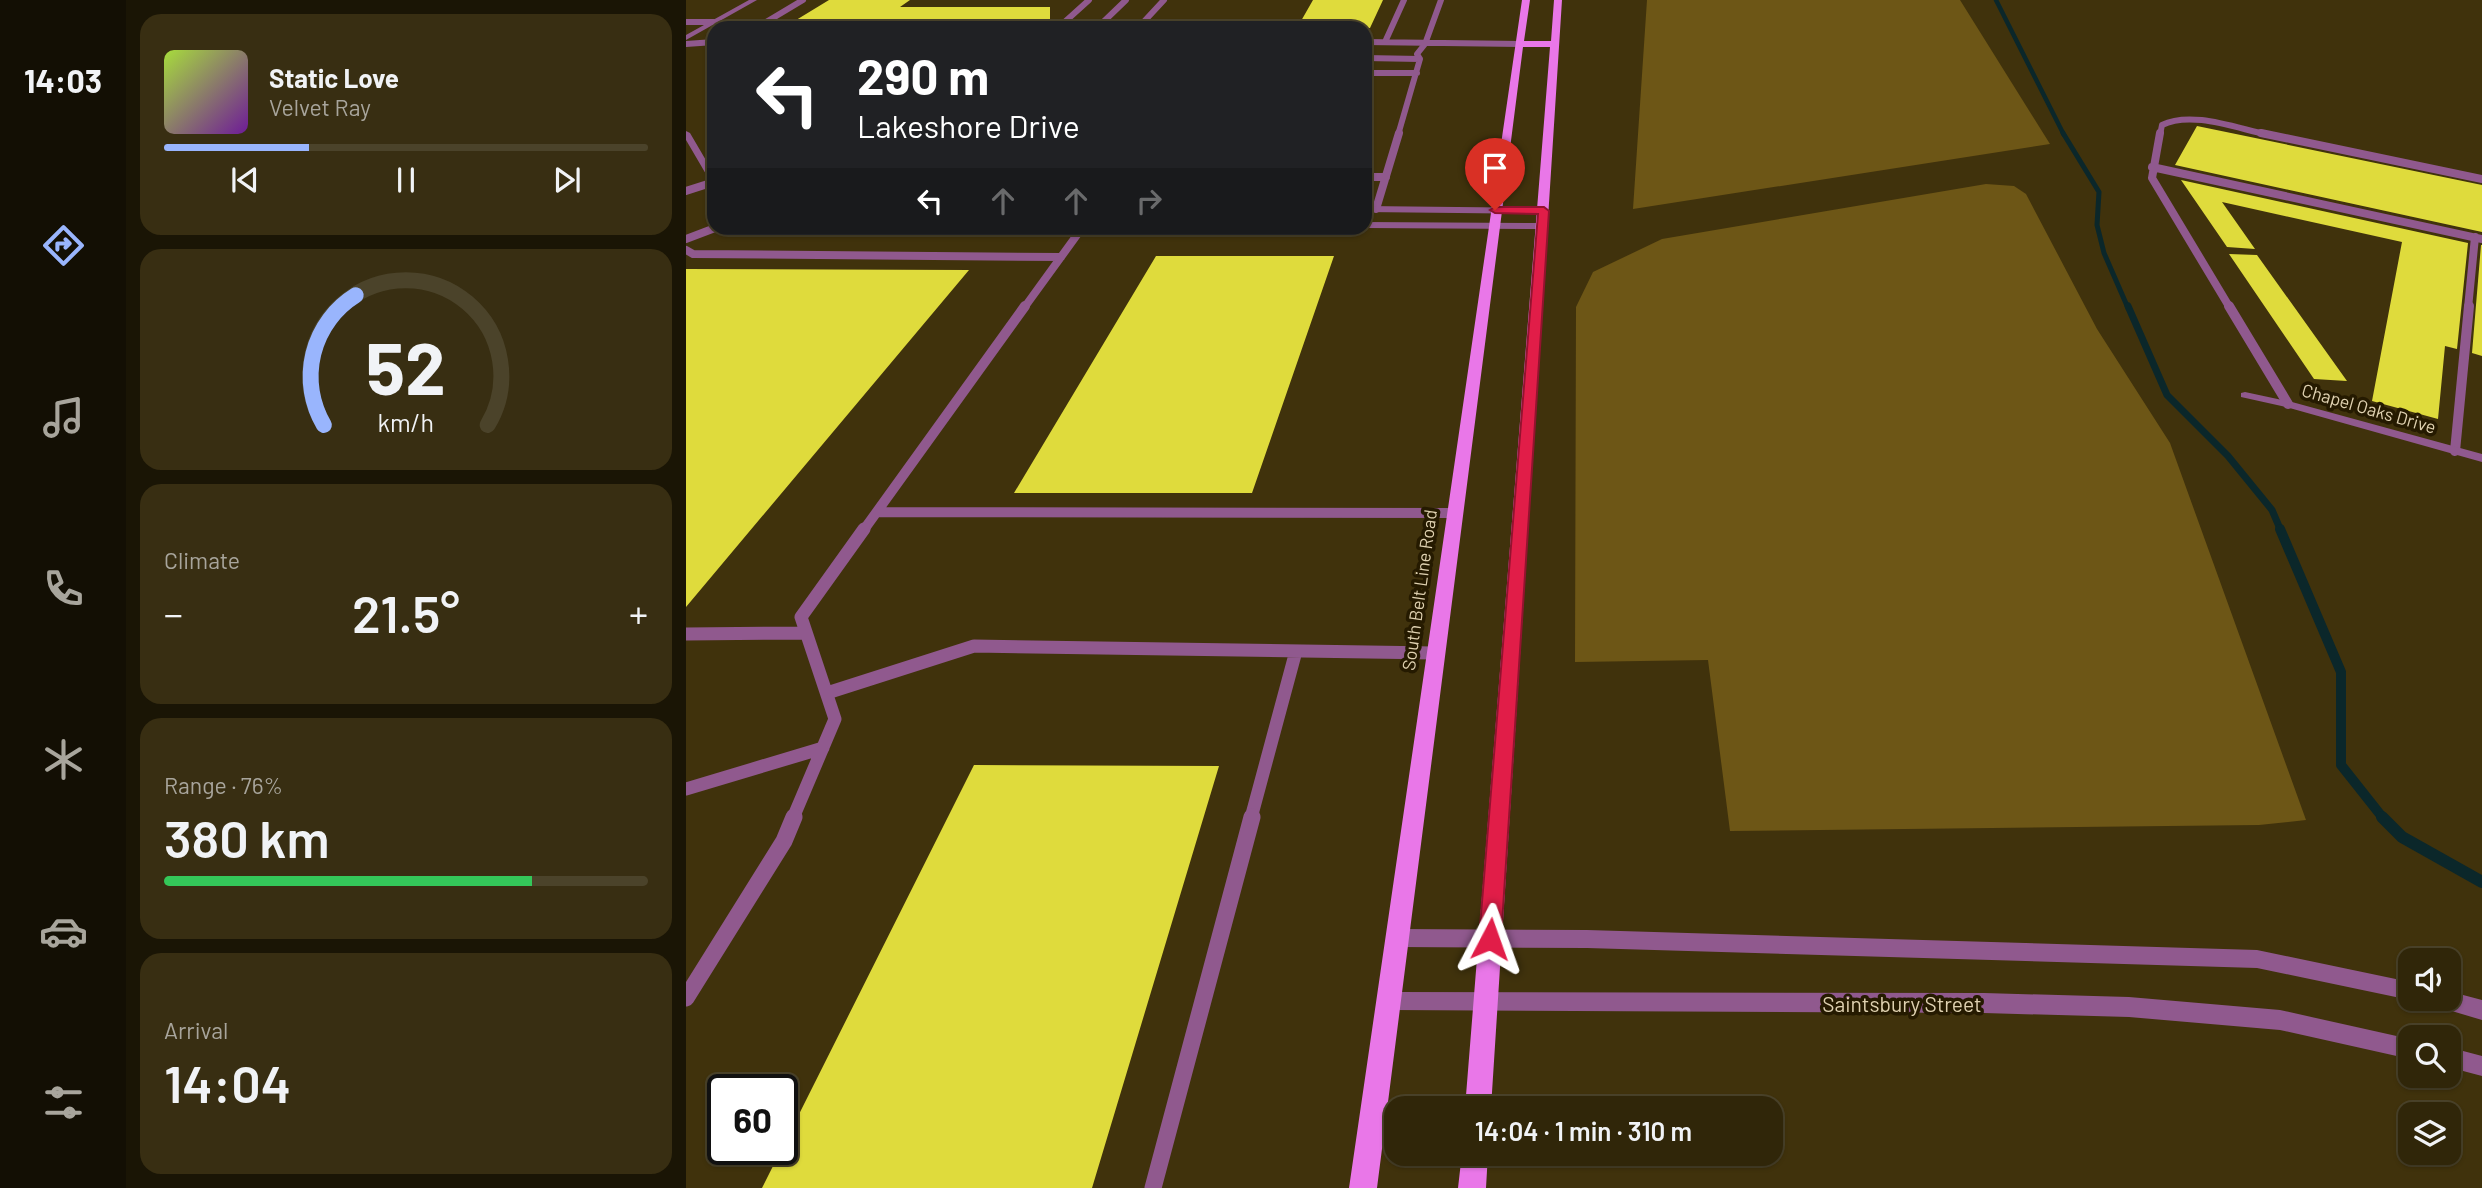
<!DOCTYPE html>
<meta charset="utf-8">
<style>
body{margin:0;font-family:Barlow,sans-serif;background:#382e12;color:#f1f3f6;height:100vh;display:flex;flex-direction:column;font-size:26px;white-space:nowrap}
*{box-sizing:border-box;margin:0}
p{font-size:23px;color:#a8a59c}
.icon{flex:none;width:38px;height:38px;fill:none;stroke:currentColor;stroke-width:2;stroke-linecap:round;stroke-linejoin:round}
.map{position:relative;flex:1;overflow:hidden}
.sheet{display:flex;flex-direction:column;gap:14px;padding:14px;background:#1a1505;width:560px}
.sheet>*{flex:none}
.top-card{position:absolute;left:21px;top:21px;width:665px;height:214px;border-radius:21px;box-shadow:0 2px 5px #0004,0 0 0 2px #4b432a;background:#202124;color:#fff;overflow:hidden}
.tools{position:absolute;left:1712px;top:948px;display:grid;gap:14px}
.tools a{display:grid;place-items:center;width:63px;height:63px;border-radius:14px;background:#302609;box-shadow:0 2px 5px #0004,0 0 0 2px #4b432a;font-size:35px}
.speed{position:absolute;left:21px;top:1074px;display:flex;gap:14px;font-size:35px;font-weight:700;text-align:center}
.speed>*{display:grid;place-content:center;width:91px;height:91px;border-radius:50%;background:#302609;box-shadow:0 2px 5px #0004,0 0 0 2px #4b432a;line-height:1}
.speed .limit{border:4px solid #111;border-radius:10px;background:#fff;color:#111}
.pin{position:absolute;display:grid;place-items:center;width:60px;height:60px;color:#fff;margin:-72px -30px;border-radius:50% 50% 50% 0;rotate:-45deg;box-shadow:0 0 7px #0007}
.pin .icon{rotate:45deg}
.me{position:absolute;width:77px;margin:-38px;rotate:4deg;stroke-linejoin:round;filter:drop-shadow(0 0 5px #0008)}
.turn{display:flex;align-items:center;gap:24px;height:147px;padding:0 35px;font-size:32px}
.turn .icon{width:91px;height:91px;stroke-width:2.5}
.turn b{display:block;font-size:49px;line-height:60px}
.lanes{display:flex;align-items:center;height:66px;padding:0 35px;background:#0003;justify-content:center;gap:35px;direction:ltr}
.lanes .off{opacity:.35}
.big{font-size:52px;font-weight:600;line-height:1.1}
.sheet .tile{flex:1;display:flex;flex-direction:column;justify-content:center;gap:10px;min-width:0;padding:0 24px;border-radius:21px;background:#382e12}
.sheet .dial{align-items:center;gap:0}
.dial svg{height:182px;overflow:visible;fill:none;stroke:#4b432a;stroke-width:7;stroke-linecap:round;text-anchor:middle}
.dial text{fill:#f1f3f6;stroke:none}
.song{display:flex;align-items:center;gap:21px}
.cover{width:84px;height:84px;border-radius:10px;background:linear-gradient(135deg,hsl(80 70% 55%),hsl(280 70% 35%))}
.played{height:7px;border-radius:4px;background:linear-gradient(90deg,#99b5fd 30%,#4b432a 30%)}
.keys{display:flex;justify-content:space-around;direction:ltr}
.heat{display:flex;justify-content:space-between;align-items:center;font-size:38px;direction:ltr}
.charge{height:10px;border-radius:5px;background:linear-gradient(90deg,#34c759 76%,#4b432a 0)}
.trip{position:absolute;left:698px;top:1096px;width:399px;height:70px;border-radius:21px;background:#302609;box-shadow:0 2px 5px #0004,0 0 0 2px #4b432a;font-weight:600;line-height:70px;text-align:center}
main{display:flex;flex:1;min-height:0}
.tabs{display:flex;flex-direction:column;width:126px;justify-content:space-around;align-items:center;background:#130f04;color:#a8a59c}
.tabs .icon{width:49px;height:49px}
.tabs .on{color:#99b5fd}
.tabs b{font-size:32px;color:#f1f3f6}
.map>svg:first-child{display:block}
.green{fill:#6d5616}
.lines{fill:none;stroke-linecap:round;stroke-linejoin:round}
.stream-far4{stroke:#0b272a;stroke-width:4.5}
.stream-far3{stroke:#0b272a;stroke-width:5}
.stream-far2{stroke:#0b272a;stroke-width:7}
.stream-far1{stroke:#0b272a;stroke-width:10}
.stream{stroke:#0b272a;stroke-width:12}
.building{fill:#dfdb3c}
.service-far4{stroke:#90598e;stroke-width:6}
.service-far3{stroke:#90598e;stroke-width:8}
.service-far2{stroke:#90598e;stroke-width:10}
.service-far1{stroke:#90598e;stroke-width:13}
.service{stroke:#90598e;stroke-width:17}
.minor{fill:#90598e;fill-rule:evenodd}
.tertiary{fill:#90598e;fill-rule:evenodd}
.primary{fill:#e977e8;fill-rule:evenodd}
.route{fill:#e11d48;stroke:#92132f;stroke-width:2}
.labels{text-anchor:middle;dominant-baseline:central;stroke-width:7;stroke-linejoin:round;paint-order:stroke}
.street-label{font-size:18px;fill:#dfd1b0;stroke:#251a00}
.near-street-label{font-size:21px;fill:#dfd1b0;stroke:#251a00}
</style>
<main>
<nav class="tabs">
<b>14:03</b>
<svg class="icon on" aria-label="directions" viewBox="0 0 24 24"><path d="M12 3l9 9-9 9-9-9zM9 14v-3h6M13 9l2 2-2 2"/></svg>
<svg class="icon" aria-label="music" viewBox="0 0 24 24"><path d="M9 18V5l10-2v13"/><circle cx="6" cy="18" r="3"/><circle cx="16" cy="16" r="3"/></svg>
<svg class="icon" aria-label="phone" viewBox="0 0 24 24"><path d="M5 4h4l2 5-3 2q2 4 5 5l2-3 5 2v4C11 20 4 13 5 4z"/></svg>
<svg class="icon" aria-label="climate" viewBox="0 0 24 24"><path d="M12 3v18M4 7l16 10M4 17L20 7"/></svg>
<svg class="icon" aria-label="car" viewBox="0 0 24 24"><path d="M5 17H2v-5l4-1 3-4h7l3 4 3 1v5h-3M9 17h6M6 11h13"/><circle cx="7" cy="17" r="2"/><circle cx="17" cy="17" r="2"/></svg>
<svg class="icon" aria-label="filters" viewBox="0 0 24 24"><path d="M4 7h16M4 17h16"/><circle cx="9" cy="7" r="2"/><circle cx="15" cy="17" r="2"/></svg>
</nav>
<section class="sheet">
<div class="tile">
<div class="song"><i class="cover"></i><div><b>Static Love</b><p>Velvet Ray</p></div></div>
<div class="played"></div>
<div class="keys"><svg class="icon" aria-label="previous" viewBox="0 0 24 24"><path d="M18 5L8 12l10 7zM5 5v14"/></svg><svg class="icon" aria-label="pause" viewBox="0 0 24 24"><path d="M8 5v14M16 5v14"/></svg><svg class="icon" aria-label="next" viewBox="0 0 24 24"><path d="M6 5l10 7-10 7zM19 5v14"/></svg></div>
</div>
<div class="tile dial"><svg viewBox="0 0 100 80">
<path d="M14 69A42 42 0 1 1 86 69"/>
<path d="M14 69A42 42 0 0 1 28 12" stroke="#99b5fd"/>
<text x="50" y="56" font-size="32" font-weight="700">52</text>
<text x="50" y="72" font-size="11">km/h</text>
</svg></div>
<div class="tile"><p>Climate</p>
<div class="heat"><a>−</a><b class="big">21.5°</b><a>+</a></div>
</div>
<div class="tile"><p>Range · 76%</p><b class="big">380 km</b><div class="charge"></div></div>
<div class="tile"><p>Arrival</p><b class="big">14:04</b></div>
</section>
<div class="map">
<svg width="1796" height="1188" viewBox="0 0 1796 1188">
<rect width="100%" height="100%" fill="#40320c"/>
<path class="green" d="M961,0H1274L1364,144L947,209Z
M1300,184L1328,186L1340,194L1411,329L1484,443L1620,820L1573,825L1044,831L1022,660L889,662L890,307L907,272L976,239Z"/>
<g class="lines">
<path class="stream-far4" d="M1310,0L1378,135"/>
<path class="stream-far3" d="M1377,133L1413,192L1411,225L1418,253L1442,308"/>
<path class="stream-far2" d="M1442,306L1481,395L1542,456L1586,510L1595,531"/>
<path class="stream-far1" d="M1594,529L1655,672V765L1697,818"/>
<path class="stream" d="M1696,817L1716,837L1796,882"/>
</g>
<path class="building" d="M143,0H224L214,7H364V28H97Z
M627,0H697L684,28H611Z
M1511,126L1796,185V232L1489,165Z
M1495,180L1782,243L1771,349L1759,346L1752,419L1686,401L1716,242L1536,202L1569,249L1541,247Z
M1795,245H1796V356L1786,353Z
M1543,254L1571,255L1661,381L1628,379Z
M470,256H648L566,493H328Z
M0,269L283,270L0,607Z
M288,765L533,766L406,1188H76Z"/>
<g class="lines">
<path class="service-far4" d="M0,22H28
M70,28L117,0
M372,28L403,0
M411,28L440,0
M452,28L478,0
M679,42L835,44
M699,42L718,0
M0,44L28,42
M679,58L734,59
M679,73H731
M712,135L734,59L731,54L739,44L755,0
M1474,135L1476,125C1506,110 1552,129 1583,135"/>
<path class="service-far3" d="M1474,133L1466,178L1544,308
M1575,133L1796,179
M1466,167L1796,239
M679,177H700
M0,191L28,182
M690,209L713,133
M0,239L29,228
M0,250L7,254L375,257
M338,308L396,228
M1782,308L1789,237"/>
<path class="service-far2" d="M1543,306L1602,404
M1769,451L1783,306
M191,512L769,513
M177,531L339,306"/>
<path class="service-far1" d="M0,634L120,633
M141,693L288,646L748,653
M0,789L137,748
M107,818L149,719L115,617L178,529
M565,818L610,651"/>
<path class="service" d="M0,998L98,841L108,817
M467,1188L566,817"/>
<path class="minor" d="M63,0H71L0,40V35Z
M0,131L4,133L28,174V184L24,181L0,140Z
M679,206L858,208L862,211L858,214L679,212Z
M679,222L856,223L861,226L856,229L679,228Z
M1559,392L1606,402L1796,454V462L1600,407L1555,397V393Z"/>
<path class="tertiary" d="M712,929L901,930L1571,950L1724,982V999H1727L1724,1000L1571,968L901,948L712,947L705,944L703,938L705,932Z
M1762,991L1796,1000V1020L1749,1006L1746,999H1762Z
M705,992L1298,993L1443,997L1594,1010L1724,1039V1059L1594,1030L1443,1017L1298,1013L705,1010L698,1008L695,1001L698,994Z
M1762,1047L1796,1056V1076L1762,1067Z"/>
<path class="primary" d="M836,0H844L838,41H865L868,0H876L805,1108H779L864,47H837L691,1188H663Z
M776,1153H802L800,1188H772Z"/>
</g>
<path class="route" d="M858,207L863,211L815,939L811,946L804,948L796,946L793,939L852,214L809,213L804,210L809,207Z"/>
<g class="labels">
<g class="street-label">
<text transform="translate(1683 408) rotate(16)">Chapel Oaks Drive</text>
<text transform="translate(733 590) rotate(-82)">South Belt Line Road</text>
</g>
<g class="near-street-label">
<text x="1216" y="1003">Saintsbury Street</text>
</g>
</g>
</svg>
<div class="tools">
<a><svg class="icon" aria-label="sound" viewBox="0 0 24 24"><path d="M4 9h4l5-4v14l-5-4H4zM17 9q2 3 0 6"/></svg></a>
<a><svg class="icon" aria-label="search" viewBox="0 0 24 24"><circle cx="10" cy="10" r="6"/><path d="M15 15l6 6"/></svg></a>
<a><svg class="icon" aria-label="layers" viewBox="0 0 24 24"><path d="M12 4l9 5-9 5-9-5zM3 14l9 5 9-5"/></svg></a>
</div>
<div class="speed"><div class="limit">60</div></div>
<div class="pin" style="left:809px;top:210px;background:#d93025"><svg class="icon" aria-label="arrive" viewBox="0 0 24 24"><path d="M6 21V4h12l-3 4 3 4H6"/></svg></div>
<svg class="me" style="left:804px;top:939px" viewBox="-20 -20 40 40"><path d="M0-17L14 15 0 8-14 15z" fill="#e11d48" stroke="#fff" stroke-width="4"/></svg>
<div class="trip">14:04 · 1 min · 310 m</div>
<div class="top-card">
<div class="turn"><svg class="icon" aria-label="left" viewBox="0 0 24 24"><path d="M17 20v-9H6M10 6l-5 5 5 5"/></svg><div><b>290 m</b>Lakeshore Drive</div></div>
<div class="lanes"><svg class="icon" aria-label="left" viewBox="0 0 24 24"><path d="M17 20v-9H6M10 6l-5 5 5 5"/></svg><svg class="icon off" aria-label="ahead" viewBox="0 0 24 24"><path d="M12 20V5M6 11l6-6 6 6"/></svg><svg class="icon off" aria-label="ahead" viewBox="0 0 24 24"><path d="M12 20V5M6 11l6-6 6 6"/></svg><svg class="icon off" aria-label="right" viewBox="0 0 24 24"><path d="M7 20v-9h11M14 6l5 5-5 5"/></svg></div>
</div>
</div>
</main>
